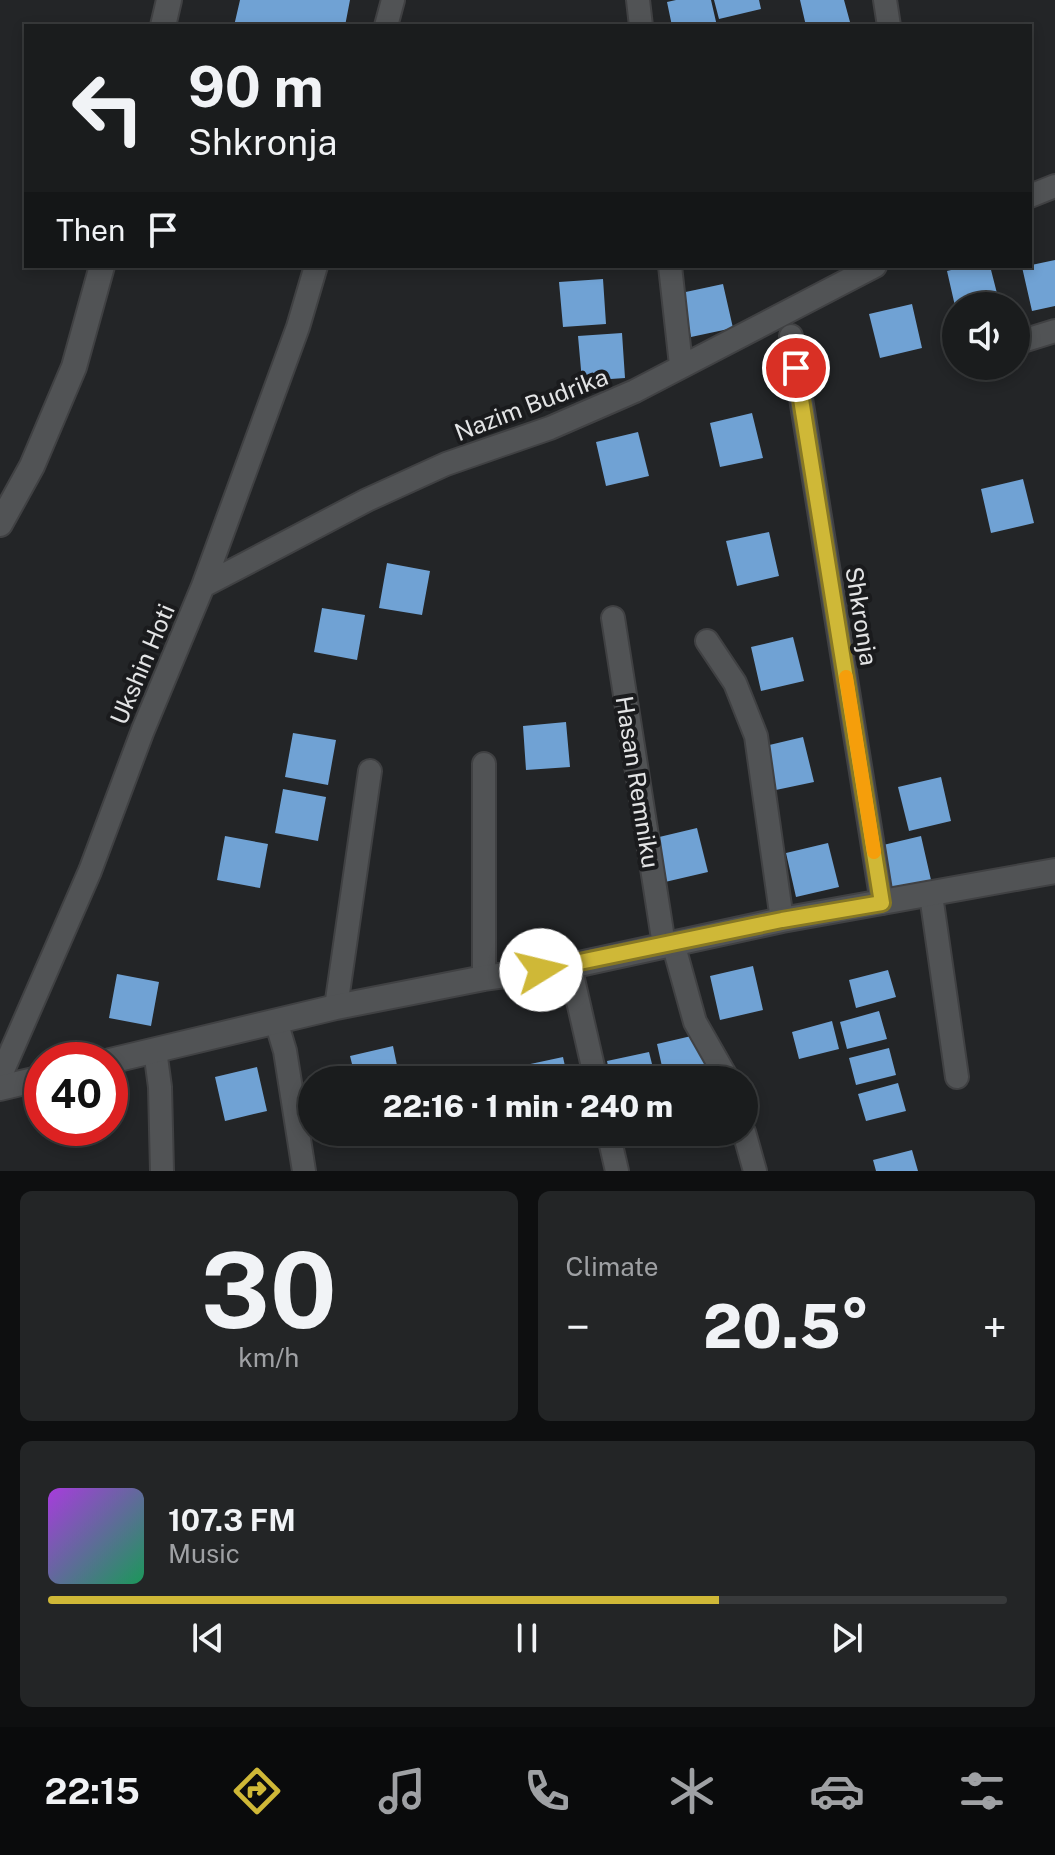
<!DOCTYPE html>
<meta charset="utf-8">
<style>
body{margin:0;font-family:"Public Sans",sans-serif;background:#232526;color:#f1f3f6;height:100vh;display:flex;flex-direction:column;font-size:30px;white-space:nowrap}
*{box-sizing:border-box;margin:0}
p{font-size:26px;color:#9fa1a4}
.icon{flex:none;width:44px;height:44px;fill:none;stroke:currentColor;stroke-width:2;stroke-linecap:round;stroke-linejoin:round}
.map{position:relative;height:1171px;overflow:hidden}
.sheet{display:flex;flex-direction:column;gap:20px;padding:20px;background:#0e0f10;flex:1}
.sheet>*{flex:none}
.banner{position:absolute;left:24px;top:24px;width:1008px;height:244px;border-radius:0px;box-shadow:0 4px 12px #0003,0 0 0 2px #383a3b;background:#1a1c1d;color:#f1f3f6;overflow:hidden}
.tools{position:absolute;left:942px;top:292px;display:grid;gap:16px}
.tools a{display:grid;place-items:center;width:88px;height:88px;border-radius:50%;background:#1a1c1d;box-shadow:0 4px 12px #0003,0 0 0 2px #383a3b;font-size:40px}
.speed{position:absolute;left:24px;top:1042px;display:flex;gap:16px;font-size:40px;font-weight:700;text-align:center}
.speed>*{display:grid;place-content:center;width:104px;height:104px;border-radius:50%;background:#1a1c1d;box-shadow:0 4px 12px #0003,0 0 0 2px #383a3b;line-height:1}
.speed .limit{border:12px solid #d22;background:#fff;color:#111}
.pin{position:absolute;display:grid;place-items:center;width:68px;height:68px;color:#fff;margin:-34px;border:4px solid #fff;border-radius:50%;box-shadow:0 2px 8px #0007}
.me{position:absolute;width:88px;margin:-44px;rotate:81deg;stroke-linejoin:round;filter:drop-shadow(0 0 6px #0008)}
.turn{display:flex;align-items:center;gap:28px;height:168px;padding:0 32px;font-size:36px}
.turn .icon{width:104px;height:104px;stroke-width:2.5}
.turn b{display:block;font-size:56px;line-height:68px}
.then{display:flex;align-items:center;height:76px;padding:0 32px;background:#0003;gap:16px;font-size:30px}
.big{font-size:60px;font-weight:800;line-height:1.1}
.sheet .card{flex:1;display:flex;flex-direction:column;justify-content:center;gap:12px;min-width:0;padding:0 28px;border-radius:12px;background:#232526}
.sheet .dial{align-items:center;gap:0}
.dial b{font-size:104px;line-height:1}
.song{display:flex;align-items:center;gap:24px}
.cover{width:96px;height:96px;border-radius:12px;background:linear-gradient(135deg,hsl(280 70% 55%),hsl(150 70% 35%))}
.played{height:8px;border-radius:4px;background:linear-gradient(90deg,#cfb837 70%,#383a3b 70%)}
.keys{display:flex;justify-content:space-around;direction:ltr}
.heat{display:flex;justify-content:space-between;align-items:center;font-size:44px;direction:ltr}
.sheet .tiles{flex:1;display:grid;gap:20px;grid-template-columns:1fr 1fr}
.card:last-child{grid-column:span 2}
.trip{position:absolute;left:298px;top:1066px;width:460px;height:80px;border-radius:40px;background:#1a1c1d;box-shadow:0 4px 12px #0003,0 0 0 2px #383a3b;font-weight:800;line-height:80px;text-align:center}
.tabs{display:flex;height:128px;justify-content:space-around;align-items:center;background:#0a0b0c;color:#9fa1a4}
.tabs .icon{width:56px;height:56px}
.tabs .active{color:#cfb837}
.tabs b{font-size:36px;color:#f1f3f6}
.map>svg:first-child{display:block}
.building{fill:#70a2d4}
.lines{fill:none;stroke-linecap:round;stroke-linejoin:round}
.minor-casing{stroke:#404143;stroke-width:26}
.tertiary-casing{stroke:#404143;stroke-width:28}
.minor{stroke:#515355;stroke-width:22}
.tertiary{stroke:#515355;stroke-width:24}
.route-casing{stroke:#877824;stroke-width:20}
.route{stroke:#cfb837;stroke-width:14}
.slow{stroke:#f59e0b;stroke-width:14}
.labels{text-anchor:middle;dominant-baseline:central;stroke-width:8;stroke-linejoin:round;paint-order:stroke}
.street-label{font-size:24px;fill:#e3e4e5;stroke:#1a1b1d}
</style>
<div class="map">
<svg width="1055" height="1171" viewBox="0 0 1055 1171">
<rect width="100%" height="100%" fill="#232527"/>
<path class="building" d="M240,0H350L345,26H234Z
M676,0H711L717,26H672L667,2Z
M714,0H759L761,9L719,19Z
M800,0H844L850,22L806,26Z
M1055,260V306L1032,311L1022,267Z
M968,266H990L1000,305L955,306L947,271Z
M603,279L606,324L563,327L559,282Z
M723,284L733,328L691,337L681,293Z
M912,304L922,348L880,358L869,314Z
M622,333L625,378L582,381L578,336Z
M752,413L763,458L720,467L710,423Z
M638,432L649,476L606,486L596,442Z
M1023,479L1034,523L991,533L981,489Z
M769,532L779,576L737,586L726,541Z
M387,563L430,571L422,615L379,608Z
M322,608L365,615L357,660L314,652Z
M793,637L804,681L761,691L751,647Z
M566,722L570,767L526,770L523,726Z
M293,733L336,740L328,785L285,777Z
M803,737L814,782L771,791L761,747Z
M941,777L951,821L909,831L898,787Z
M283,789L326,797L318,841L275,833Z
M697,828L708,872L665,882L655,838Z
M225,836L268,844L260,888L217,880Z
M921,836L931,880L889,890L879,846Z
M828,843L839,887L796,897L786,853Z
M753,966L763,1010L720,1020L710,976Z
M888,970L896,997L856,1008L849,980Z
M117,974L159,982L151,1026L109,1018Z
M879,1011L887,1039L847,1049L840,1022Z
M832,1021L839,1049L799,1059L792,1032Z
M700,1034L710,1078L665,1080L657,1044Z
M393,1046L400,1080H356L350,1056Z
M889,1048L896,1075L856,1085L849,1058Z
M649,1052L656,1080H611L607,1061Z
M563,1057L568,1080H524L521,1066Z
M257,1067L267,1111L225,1121L215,1077Z
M898,1083L906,1111L866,1121L858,1094Z
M680,1132H718V1133L682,1142Z
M912,1150L918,1171H876L873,1160Z"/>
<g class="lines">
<g class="minor-casing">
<path id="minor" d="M638,0L641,26
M885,0L889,26
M386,26L393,0
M1030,196L1055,186
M670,266L681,365
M791,336L882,903
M1016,343L1055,331
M203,586L367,500L446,464L550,428L635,391L875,266
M613,618L664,945
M707,641L735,683L756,736L782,920
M484,764V978
M931,895L957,1077
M673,943L695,1022L728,1080
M570,966L596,1080
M336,1007L370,771
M276,1021L285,1051L304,1171
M155,1050L160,1087L162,1171
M0,1077L90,871L143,730L203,586L298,327L316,266
M608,1132L617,1171
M744,1132L755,1171"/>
</g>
<g class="tertiary-casing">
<path id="tertiary" d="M163,26L169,0
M0,524L32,466L74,367L102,266
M110,1061L336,1007L484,978L570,966L782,920L1055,871
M0,1088L42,1078"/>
</g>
<use href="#minor" class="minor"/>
<use href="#tertiary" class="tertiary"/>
</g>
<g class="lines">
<g class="route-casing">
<path id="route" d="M541,970L782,920L882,903L796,368"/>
</g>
<use href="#route" class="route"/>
<path class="slow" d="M846,677L874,852"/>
</g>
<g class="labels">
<g class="street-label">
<text transform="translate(531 404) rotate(-21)">Nazim Budrika</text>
<text transform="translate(862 616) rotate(81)">Shkronja</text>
<text transform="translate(142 664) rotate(-67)">Ukshin Hoti</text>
<text transform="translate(638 782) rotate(81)">Hasan Remniku</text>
</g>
</g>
</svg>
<div class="tools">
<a><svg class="icon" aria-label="sound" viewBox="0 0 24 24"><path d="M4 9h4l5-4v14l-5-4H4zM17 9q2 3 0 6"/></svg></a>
</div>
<div class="speed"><div class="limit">40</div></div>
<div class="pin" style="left:796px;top:368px;background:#d93025"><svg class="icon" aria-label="arrive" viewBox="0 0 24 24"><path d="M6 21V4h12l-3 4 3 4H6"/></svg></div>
<svg class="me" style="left:541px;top:970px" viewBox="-20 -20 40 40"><circle r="19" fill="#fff"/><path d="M0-13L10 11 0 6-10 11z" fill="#cfb837"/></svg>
<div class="trip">22:16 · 1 min · 240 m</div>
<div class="banner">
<div class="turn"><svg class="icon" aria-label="left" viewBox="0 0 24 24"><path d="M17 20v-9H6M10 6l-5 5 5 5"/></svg><div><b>90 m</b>Shkronja</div></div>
<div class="then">Then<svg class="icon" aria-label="arrive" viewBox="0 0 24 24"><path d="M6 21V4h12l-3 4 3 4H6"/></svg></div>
</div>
</div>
<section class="sheet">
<div class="tiles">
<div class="card dial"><b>30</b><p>km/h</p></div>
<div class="card"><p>Climate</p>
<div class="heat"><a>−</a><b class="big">20.5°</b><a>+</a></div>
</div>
<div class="card">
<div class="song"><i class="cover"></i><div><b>107.3 FM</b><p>Music</p></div></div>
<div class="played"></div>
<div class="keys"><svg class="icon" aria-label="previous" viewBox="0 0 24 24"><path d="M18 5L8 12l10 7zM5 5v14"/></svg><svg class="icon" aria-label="pause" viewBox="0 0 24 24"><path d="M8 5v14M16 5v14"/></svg><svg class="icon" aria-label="next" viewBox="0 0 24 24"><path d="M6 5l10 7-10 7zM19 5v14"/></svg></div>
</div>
</div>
</section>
<nav class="tabs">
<b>22:15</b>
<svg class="icon active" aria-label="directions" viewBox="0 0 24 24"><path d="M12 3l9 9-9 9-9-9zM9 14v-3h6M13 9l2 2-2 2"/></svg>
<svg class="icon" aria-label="music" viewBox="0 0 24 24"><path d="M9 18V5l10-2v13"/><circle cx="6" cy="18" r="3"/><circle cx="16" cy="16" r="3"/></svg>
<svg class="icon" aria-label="phone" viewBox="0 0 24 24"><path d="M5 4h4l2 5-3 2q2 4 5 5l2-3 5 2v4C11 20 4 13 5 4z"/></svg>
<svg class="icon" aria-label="climate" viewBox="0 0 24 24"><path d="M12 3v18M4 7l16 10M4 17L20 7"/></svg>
<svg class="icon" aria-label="car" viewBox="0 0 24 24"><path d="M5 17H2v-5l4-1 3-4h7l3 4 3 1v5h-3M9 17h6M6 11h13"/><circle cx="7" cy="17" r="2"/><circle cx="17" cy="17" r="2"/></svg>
<svg class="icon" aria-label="filters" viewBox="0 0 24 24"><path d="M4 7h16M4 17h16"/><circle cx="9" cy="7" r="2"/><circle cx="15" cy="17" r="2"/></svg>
</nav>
